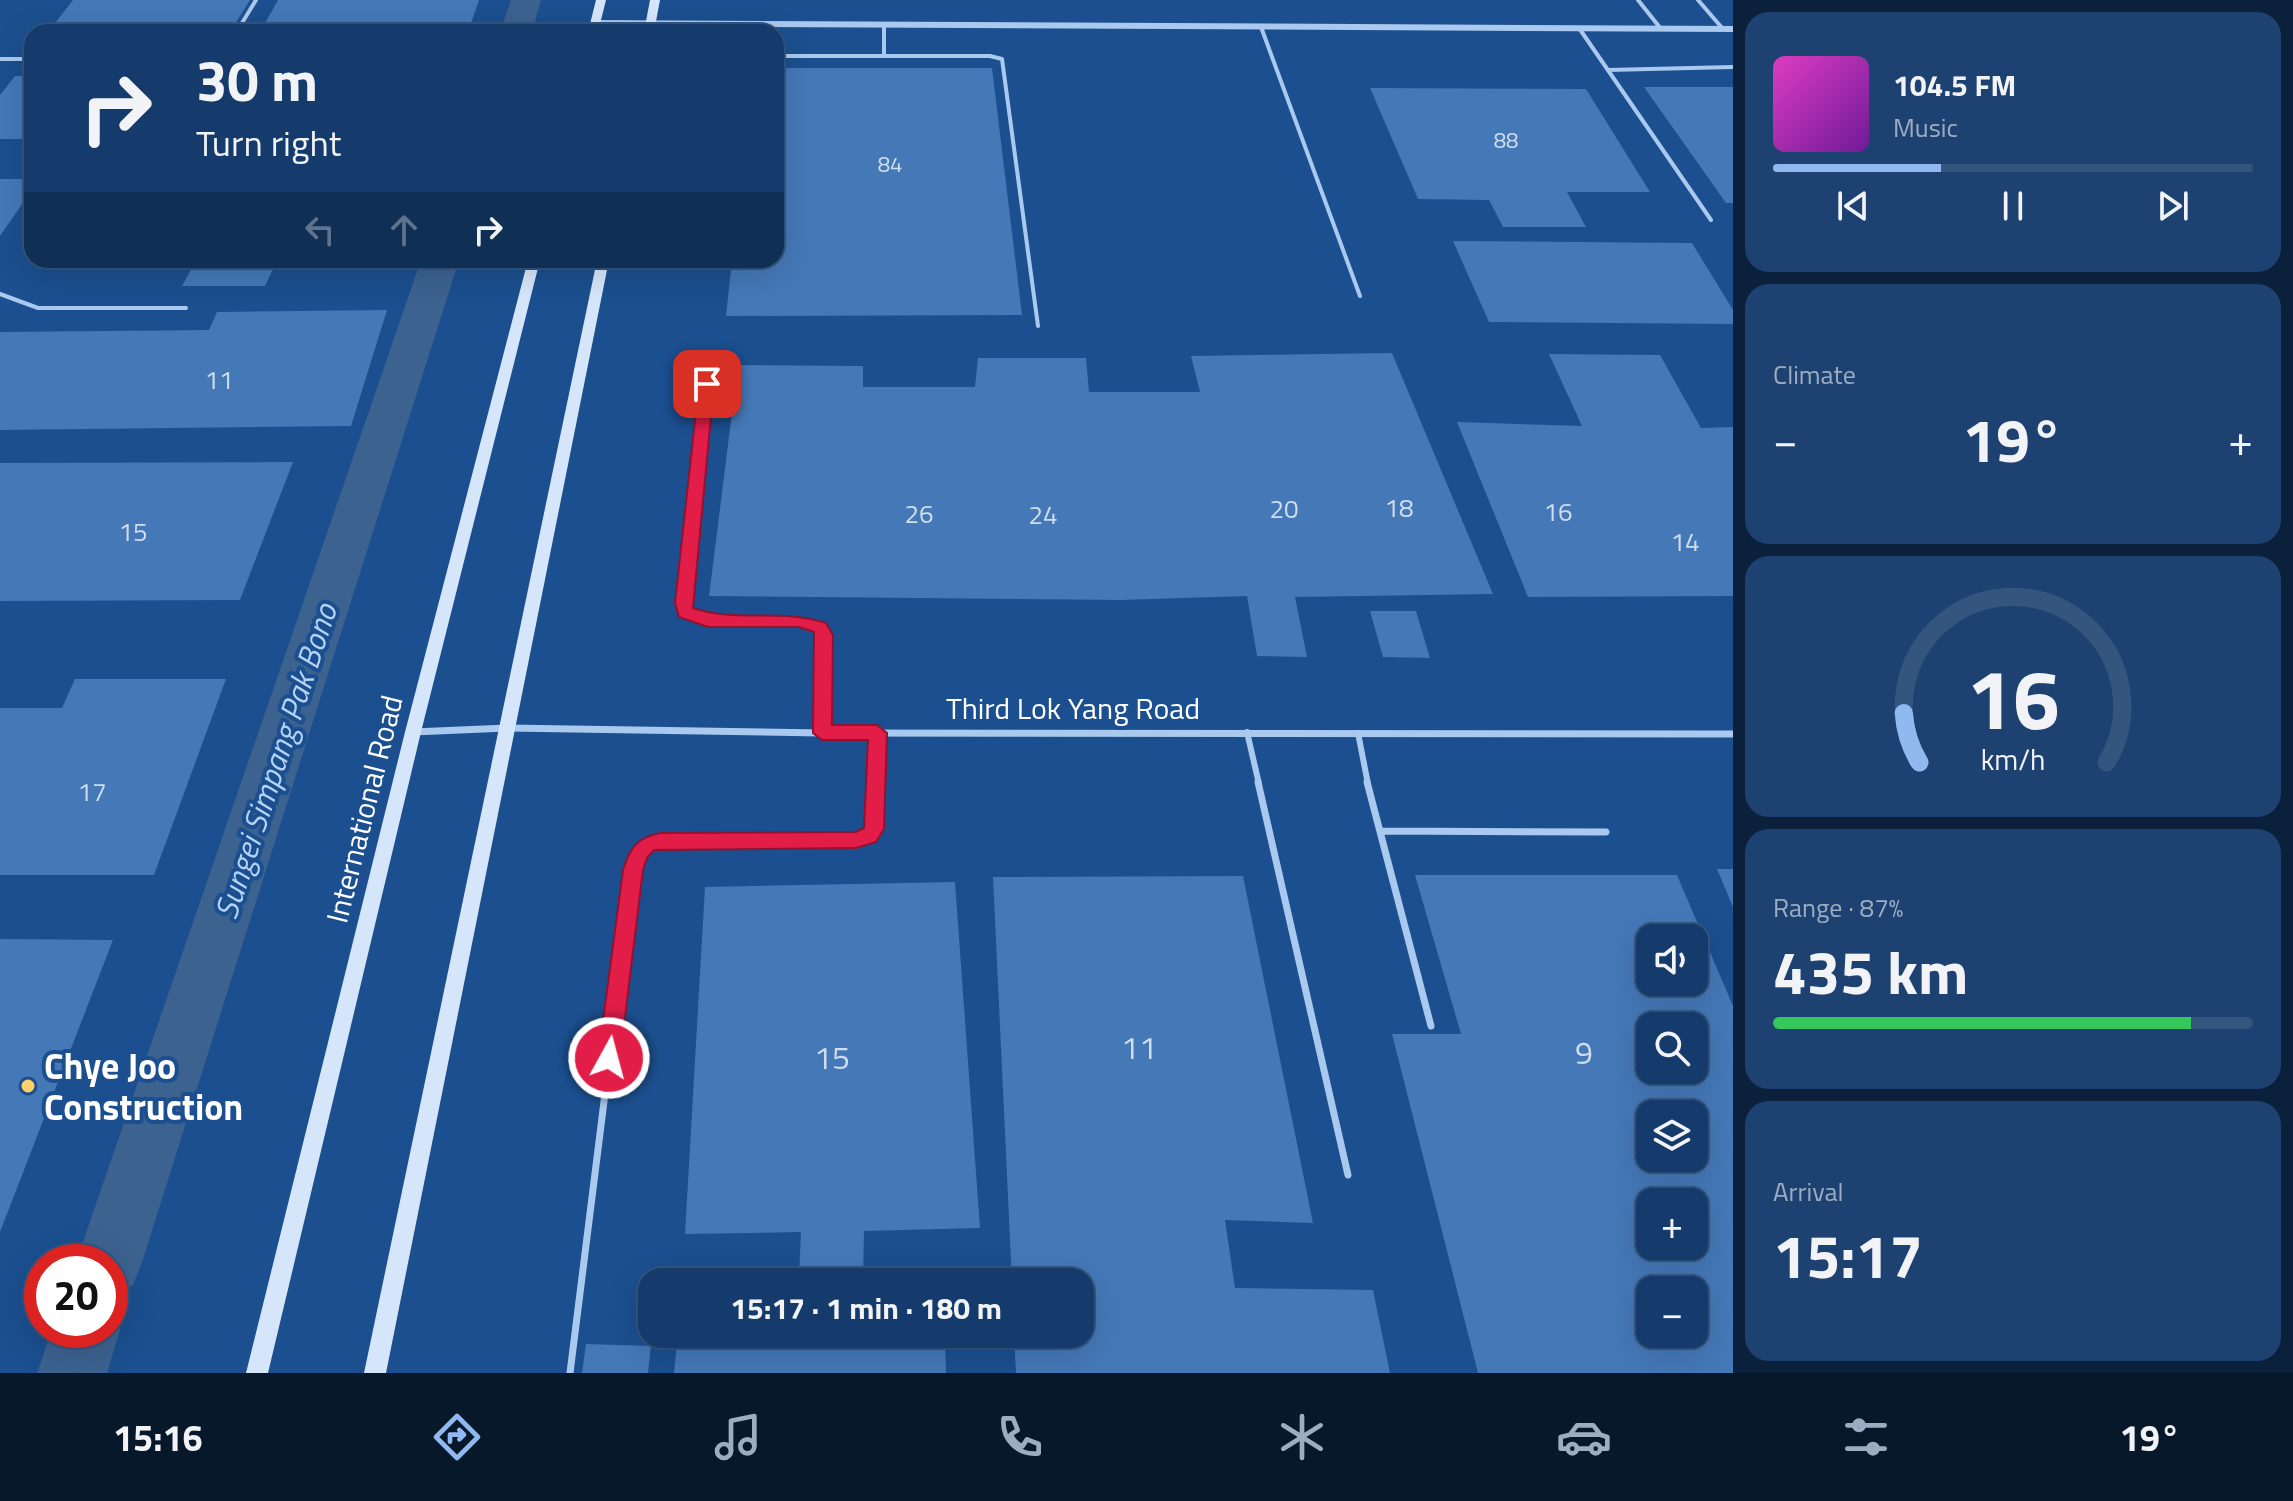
<!DOCTYPE html>
<meta charset="utf-8">
<style>
body{margin:0;font-family:"Titillium Web",sans-serif;background:#1d4271;color:#f1f3f6;height:100vh;display:flex;flex-direction:column;font-size:30px;white-space:nowrap}
*{box-sizing:border-box;margin:0}
p{font-size:26px;color:#9dadc1}
.icon{flex:none;width:44px;height:44px;fill:none;stroke:currentColor;stroke-width:2;stroke-linecap:round;stroke-linejoin:round}
.map{position:relative;flex:1;overflow:hidden}
.sheet{display:flex;flex-direction:column;gap:12px;padding:12px;background:#0b203b;width:560px}
.sheet>*{flex:none}
.top-card{position:absolute;left:24px;top:24px;width:760px;height:244px;border-radius:24px;box-shadow:0 8px 32px #0002,0 0 0 2px #33557e;background:#143b6b;color:#f1f3f6;overflow:hidden}
.fabs{position:absolute;left:1636px;top:924px;display:grid;gap:16px}
.fabs a{display:grid;place-items:center;width:72px;height:72px;border-radius:16px;background:#143b6b;box-shadow:0 8px 32px #0002,0 0 0 2px #33557e;font-size:40px}
.speed{position:absolute;left:24px;top:1244px;display:flex;gap:16px;font-size:40px;font-weight:700;text-align:center}
.speed>*{display:grid;place-content:center;width:104px;height:104px;border-radius:50%;background:#143b6b;box-shadow:0 8px 32px #0002,0 0 0 2px #33557e;line-height:1}
.speed .limit{border:12px solid #d22;background:#fff;color:#111}
.pin{position:absolute;display:grid;place-items:center;width:68px;height:68px;color:#fff;margin:-34px;border-radius:16px;box-shadow:0 4px 12px #0006}
.me{position:absolute;width:88px;margin:-44px;rotate:7deg;stroke-linejoin:round;filter:drop-shadow(0 0 6px #0008)}
.turn{display:flex;align-items:center;gap:28px;height:168px;padding:0 40px;font-size:36px}
.turn .icon{width:104px;height:104px;stroke-width:2.5}
.turn b{display:block;font-size:56px;line-height:68px}
.lanes{display:flex;align-items:center;height:76px;padding:0 40px;background:#0003;justify-content:center;gap:40px;direction:ltr}
.lanes .off{opacity:.35}
.big{font-size:60px;font-weight:700;line-height:1.1}
.sheet .widget{flex:1;display:flex;flex-direction:column;justify-content:center;gap:12px;min-width:0;padding:0 28px;border-radius:24px;background:#1d4271}
.sheet .dial{align-items:center;gap:0}
.dial svg{height:208px;overflow:visible;fill:none;stroke:#33557e;stroke-width:7;stroke-linecap:round;text-anchor:middle}
.dial text{fill:#f1f3f6;stroke:none}
.song{display:flex;align-items:center;gap:24px}
.cover{width:96px;height:96px;border-radius:12px;background:linear-gradient(135deg,hsl(310 70% 55%),hsl(280 70% 35%))}
.played{height:8px;border-radius:4px;background:linear-gradient(90deg,#90b9f0 35%,#33557e 35%)}
.keys{display:flex;justify-content:space-around;direction:ltr}
.heat{display:flex;justify-content:space-between;align-items:center;font-size:44px;direction:ltr}
.charge{height:12px;border-radius:6px;background:linear-gradient(90deg,#34c759 87%,#33557e 0)}
.trip{position:absolute;left:638px;top:1268px;width:456px;height:80px;border-radius:24px;background:#143b6b;box-shadow:0 8px 32px #0002,0 0 0 2px #33557e;font-weight:700;line-height:80px;text-align:center}
.tabs{display:flex;height:128px;justify-content:space-around;align-items:center;background:#08182b;color:#9dadc1}
.tabs .icon{width:56px;height:56px}
.tabs .current{color:#90b9f0}
.tabs b{font-size:36px;color:#f1f3f6}
main{display:flex;flex:1;min-height:0}
.map>svg:first-child{display:block}
.lines{fill:none;stroke-linecap:round;stroke-linejoin:round}
.canal{fill:#3c6290;fill-rule:evenodd}
.building{fill:#4478b7;fill-rule:evenodd}
.service-far2{stroke:#a9c9ee;stroke-width:4}
.service-far1{stroke:#a9c9ee;stroke-width:6}
.service{stroke:#a9c9ee;stroke-width:7}
.minor-far1{stroke:#a9c9ee;stroke-width:6}
.minor{stroke:#a9c9ee;stroke-width:7}
.secondary{fill:#d6e6fa;fill-rule:evenodd}
.route{fill:#e11d48;stroke:#92132f;stroke-width:2}
.poi-dot{fill:#ffd166;stroke:#1b4f8f;stroke-width:3}
.labels{text-anchor:middle;dominant-baseline:central;stroke-width:8;stroke-linejoin:round;paint-order:stroke}
.far-number-label{font-size:22px;fill:#d0dded}
.number-label{font-size:26px;fill:#d0dded}
.street-label{font-size:30px;fill:#fff;stroke:#1b4f8f}
.water-label{font-size:32px;font-style:italic;fill:#b5d3f5;stroke:#1b4f8f}
.near-number-label{font-size:32px;fill:#d0dded}
.near-poi-label{font-size:36px;font-weight:bold;fill:#fff;stroke:#1b4f8f;text-anchor:start}
</style>
<main>
<div class="map">
<svg width="1733" height="1373" viewBox="0 0 1733 1373">
<rect width="100%" height="100%" fill="#1b4f8f"/>
<g class="lines">
<path class="canal" d="M511,0H541L532,32H500Z
M421,260H459L142,1262L133,1285L110,1295V1262H76Z
M110,1306L120,1330L107,1373H37L52,1330H110Z"/>
</g>
<path class="building" d="M73,0H250L230,32H48Z
M278,0H479L468,32H260Z
M776,68H992L1022,315L726,316L732,260H776Z
M15,76H32V139H0V95Z
M1644,87H1733V203H1726Z
M1370,88L1586,89L1650,192H1567L1586,227H1503L1489,200L1418,199Z
M0,179H32V190L0,236Z
M1453,241L1692,243L1733,310V324L1489,322Z
M130,260H361L359,265H275L265,286H182L194,264L128,263Z
M387,310L351,426L0,430V332L209,330L217,312Z
M1392,353L1493,594L1295,597L1307,657L1257,656L1247,596L1121,600L709,596L738,365L863,366V387H975L978,358H1086L1089,392H1200L1191,356Z
M1549,354L1660,355L1701,428L1733,427V596L1528,597L1457,422L1582,426Z
M293,462L240,600L0,601V463Z
M1370,611H1416L1430,658L1383,657Z
M75,679H226L154,875H0V708H62Z
M1717,869H1733V907Z
M1415,875H1677L1733,1006V1373H1478L1392,1034H1461ZM1650,938H1694V982H1650ZM1650,1026H1694V1070H1650ZM1650,1114H1694V1158H1650ZM1650,1202H1694V1246H1650ZM1650,1290H1694V1334H1650Z
M1243,876L1313,1223L1225,1220L1235,1288L1373,1290L1390,1373H1016L1014,1334H1080V1282H1012L993,877Z
M955,882L980,1228L864,1231L863,1282H682L683,1275L799,1276L801,1232L685,1234L705,887Z
M0,939L113,940L0,1232Z
M678,1334H945L946,1373H674Z
M586,1344L651,1346L648,1373H582Z"/>
<g class="lines">
<path class="service-far2" d="M1638,0L1661,29
M1698,0L1723,29
M884,26V56
M1261,27L1360,296
M239,28L256,0
M1579,28L1711,220
M776,56H990L1002,59L1038,326
M0,59H32
M1608,70L1733,67
M0,294L38,308H186"/>
<path class="service-far1" d="M710,353L683,603L685,612C729,631 775,612 820,628L824,635L822,733
M1247,732L1259,784
M1358,733L1368,784
M875,784L877,733"/>
<path class="service" d="M1258,782L1348,1175
M1367,782L1431,1026
M1381,831L1606,832
M570,1373L633,870C638,855 644,846 660,841H841L869,836L874,829L875,782"/>
<path class="minor-far1" d="M595,23L1733,29"/>
<path class="minor" d="M413,732L507,728L822,733L1733,734"/>
<path class="secondary" d="M596,0H606L598,32H588Z
M650,0H660L654,32H644Z
M528,260H540L421,732L268,1373H246L405,732Z
M597,260H609L386,1373H364Z"/>
</g>
<path class="route" d="M707,380L714,384L693,608C736,623 780,608 826,623L833,635L832,725H877L887,733L884,829L876,842L856,848L654,850L647,858L643,870L620,1058L617,1065L609,1068L602,1065L598,1058L623,870C630,847 637,838 660,833L856,832L864,828L868,740H822L813,733L814,632L799,627H708L679,617L675,603L699,384Z"/>
<circle class="poi-dot" cx="28" cy="1086" r="8"/>
<g class="labels">
<g class="far-number-label">
<text x="1506" y="140">88</text>
<text x="890" y="164">84</text>
</g>
<g class="number-label">
<text x="219" y="379">11</text>
<text x="1399" y="507">18</text>
<text x="1284" y="508">20</text>
<text x="1558" y="511">16</text>
<text x="919" y="513">26</text>
<text x="1043" y="514">24</text>
<text x="133" y="531">15</text>
<text x="1685" y="541">14</text>
<text x="92" y="791">17</text>
</g>
<g class="street-label">
<text x="1073" y="708">Third Lok Yang Road</text>
<text transform="translate(364 809) rotate(-76)">International Road</text>
</g>
<g class="water-label">
<text transform="translate(275 761) rotate(-72)">Sungei Simpang Pak Bono</text>
</g>
<g class="near-number-label">
<text x="1139" y="1047">11</text>
<text x="1584" y="1052">9</text>
<text x="832" y="1057">15</text>
</g>
<g class="near-poi-label">
<text x="44" y="1065">Chye Joo<tspan x="44" dy="41">Construction</tspan></text>
</g>
</g>
</svg>
<div class="fabs">
<a><svg class="icon" aria-label="sound" viewBox="0 0 24 24"><path d="M4 9h4l5-4v14l-5-4H4zM17 9q2 3 0 6"/></svg></a>
<a><svg class="icon" aria-label="search" viewBox="0 0 24 24"><circle cx="10" cy="10" r="6"/><path d="M15 15l6 6"/></svg></a>
<a><svg class="icon" aria-label="layers" viewBox="0 0 24 24"><path d="M12 4l9 5-9 5-9-5zM3 14l9 5 9-5"/></svg></a>
<a>+</a>
<a>−</a>
</div>
<div class="speed"><div class="limit">20</div></div>
<div class="pin" style="left:707px;top:384px;background:#d93025"><svg class="icon" aria-label="arrive" viewBox="0 0 24 24"><path d="M6 21V4h12l-3 4 3 4H6"/></svg></div>
<svg class="me" style="left:609px;top:1058px" viewBox="-20 -20 40 40"><circle r="17" fill="#e11d48" stroke="#fff" stroke-width="3"/><path d="M0-11L8 9 0 5-8 9z" fill="#fff"/></svg>
<div class="trip">15:17 · 1 min · 180 m</div>
<div class="top-card">
<div class="turn"><svg class="icon" aria-label="right" viewBox="0 0 24 24"><path d="M7 20v-9h11M14 6l5 5-5 5"/></svg><div><b>30 m</b>Turn right</div></div>
<div class="lanes"><svg class="icon off" aria-label="left" viewBox="0 0 24 24"><path d="M17 20v-9H6M10 6l-5 5 5 5"/></svg><svg class="icon off" aria-label="ahead" viewBox="0 0 24 24"><path d="M12 20V5M6 11l6-6 6 6"/></svg><svg class="icon" aria-label="right" viewBox="0 0 24 24"><path d="M7 20v-9h11M14 6l5 5-5 5"/></svg></div>
</div>
</div>
<section class="sheet">
<div class="widget">
<div class="song"><i class="cover"></i><div><b>104.5 FM</b><p>Music</p></div></div>
<div class="played"></div>
<div class="keys"><svg class="icon" aria-label="previous" viewBox="0 0 24 24"><path d="M18 5L8 12l10 7zM5 5v14"/></svg><svg class="icon" aria-label="pause" viewBox="0 0 24 24"><path d="M8 5v14M16 5v14"/></svg><svg class="icon" aria-label="next" viewBox="0 0 24 24"><path d="M6 5l10 7-10 7zM19 5v14"/></svg></div>
</div>
<div class="widget"><p>Climate</p>
<div class="heat"><a>−</a><b class="big">19°</b><a>+</a></div>
</div>
<div class="widget dial"><svg viewBox="0 0 100 80">
<path d="M14 69A42 42 0 1 1 86 69"/>
<path d="M14 69A42 42 0 0 1 8 50" stroke="#90b9f0"/>
<text x="50" y="56" font-size="32" font-weight="700">16</text>
<text x="50" y="72" font-size="11">km/h</text>
</svg></div>
<div class="widget"><p>Range · 87%</p><b class="big">435 km</b><div class="charge"></div></div>
<div class="widget"><p>Arrival</p><b class="big">15:17</b></div>
</section>
</main>
<nav class="tabs">
<b>15:16</b>
<svg class="icon current" aria-label="directions" viewBox="0 0 24 24"><path d="M12 3l9 9-9 9-9-9zM9 14v-3h6M13 9l2 2-2 2"/></svg>
<svg class="icon" aria-label="music" viewBox="0 0 24 24"><path d="M9 18V5l10-2v13"/><circle cx="6" cy="18" r="3"/><circle cx="16" cy="16" r="3"/></svg>
<svg class="icon" aria-label="phone" viewBox="0 0 24 24"><path d="M5 4h4l2 5-3 2q2 4 5 5l2-3 5 2v4C11 20 4 13 5 4z"/></svg>
<svg class="icon" aria-label="climate" viewBox="0 0 24 24"><path d="M12 3v18M4 7l16 10M4 17L20 7"/></svg>
<svg class="icon" aria-label="car" viewBox="0 0 24 24"><path d="M5 17H2v-5l4-1 3-4h7l3 4 3 1v5h-3M9 17h6M6 11h13"/><circle cx="7" cy="17" r="2"/><circle cx="17" cy="17" r="2"/></svg>
<svg class="icon" aria-label="filters" viewBox="0 0 24 24"><path d="M4 7h16M4 17h16"/><circle cx="9" cy="7" r="2"/><circle cx="15" cy="17" r="2"/></svg>
<b>19°</b>
</nav>
